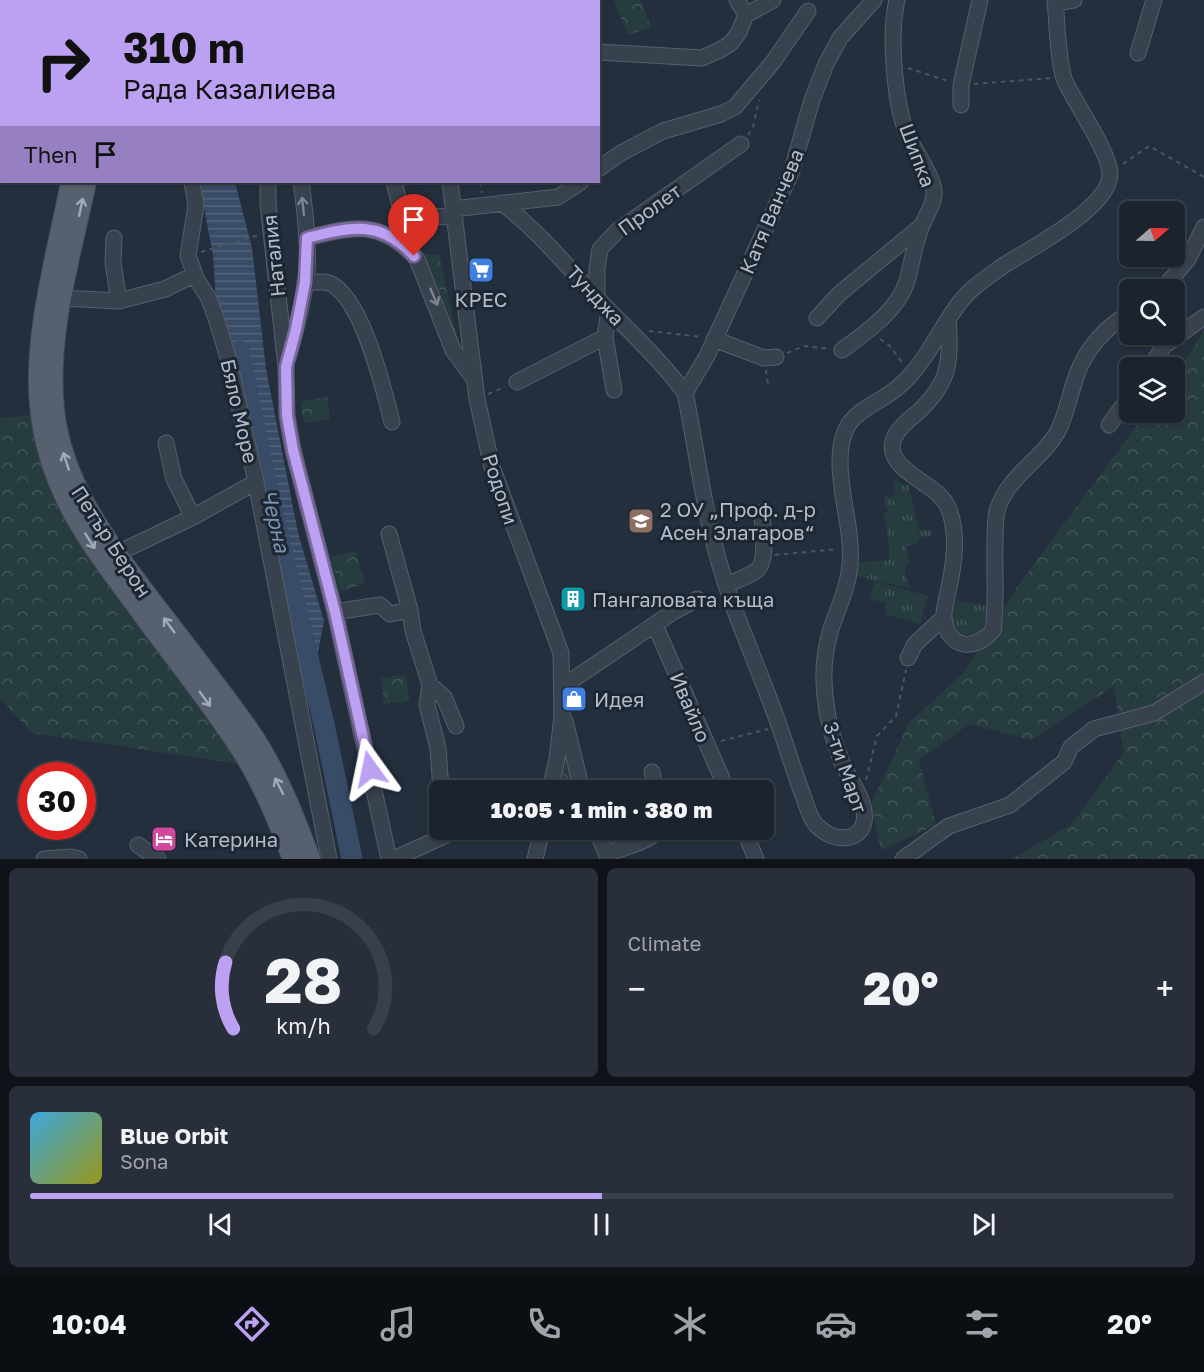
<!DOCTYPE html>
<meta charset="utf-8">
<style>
body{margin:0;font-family:"Golos Text",sans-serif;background:#282f3a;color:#f1f3f6;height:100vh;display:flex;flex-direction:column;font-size:22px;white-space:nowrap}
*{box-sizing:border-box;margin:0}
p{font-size:20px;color:#a0a4aa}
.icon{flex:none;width:33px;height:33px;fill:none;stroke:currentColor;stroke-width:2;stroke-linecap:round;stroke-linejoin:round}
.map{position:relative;height:859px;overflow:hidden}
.panel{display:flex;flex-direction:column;gap:9px;padding:9px;background:#0f1319;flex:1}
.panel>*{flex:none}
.hud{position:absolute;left:0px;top:0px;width:600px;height:183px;box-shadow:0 2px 4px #0004,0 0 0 2px #39404a;background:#bca0f2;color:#111;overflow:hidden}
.needle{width:39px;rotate:70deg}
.fabs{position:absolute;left:1119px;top:201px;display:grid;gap:12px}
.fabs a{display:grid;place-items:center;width:66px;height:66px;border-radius:9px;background:#1b232e;box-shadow:0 2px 4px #0004,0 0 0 2px #39404a;font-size:30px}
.speed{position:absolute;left:18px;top:762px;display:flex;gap:12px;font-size:30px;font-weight:700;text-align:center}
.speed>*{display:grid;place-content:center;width:78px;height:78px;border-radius:50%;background:#1b232e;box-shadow:0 2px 4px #0004,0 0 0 2px #39404a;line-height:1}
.speed .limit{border:9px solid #d22;background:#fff;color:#111}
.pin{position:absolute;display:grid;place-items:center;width:51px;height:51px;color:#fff;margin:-62px -26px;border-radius:50% 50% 50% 0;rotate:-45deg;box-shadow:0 0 6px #0007}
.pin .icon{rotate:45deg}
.me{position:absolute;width:66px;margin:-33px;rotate:348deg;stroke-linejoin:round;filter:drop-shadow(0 0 4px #0008)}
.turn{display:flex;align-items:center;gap:21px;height:126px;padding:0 24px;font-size:27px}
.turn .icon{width:78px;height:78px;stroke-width:2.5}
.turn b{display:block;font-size:42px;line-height:51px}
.then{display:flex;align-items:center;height:57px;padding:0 24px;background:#0003;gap:12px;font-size:22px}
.big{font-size:45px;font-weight:800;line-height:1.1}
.panel .widget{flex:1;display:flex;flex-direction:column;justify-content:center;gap:9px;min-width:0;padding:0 21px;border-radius:9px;background:#282f3a}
.panel .dial{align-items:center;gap:0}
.dial svg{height:156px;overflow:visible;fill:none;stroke:#39404a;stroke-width:7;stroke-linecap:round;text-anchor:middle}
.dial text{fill:#f1f3f6;stroke:none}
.song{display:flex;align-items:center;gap:18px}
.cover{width:72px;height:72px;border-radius:9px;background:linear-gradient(135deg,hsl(200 70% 55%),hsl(60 70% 35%))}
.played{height:6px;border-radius:3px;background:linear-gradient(90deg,#bca0f2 50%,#39404a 50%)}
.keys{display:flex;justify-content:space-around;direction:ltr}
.heat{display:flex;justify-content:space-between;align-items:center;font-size:33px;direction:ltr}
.panel .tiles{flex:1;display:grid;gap:9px;grid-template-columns:1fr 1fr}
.widget:last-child{grid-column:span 2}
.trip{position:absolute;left:429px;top:780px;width:345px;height:60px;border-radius:9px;background:#1b232e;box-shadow:0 2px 4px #0004,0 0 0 2px #39404a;font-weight:800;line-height:60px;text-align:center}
.dock{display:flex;height:96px;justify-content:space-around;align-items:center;background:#0b0e12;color:#a0a4aa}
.dock .icon{width:42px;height:42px}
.dock .current{color:#bca0f2}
.dock b{font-size:27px;color:#f1f3f6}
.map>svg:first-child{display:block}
.grass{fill:url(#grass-tufts)}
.forest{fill:url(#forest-crowns)}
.water{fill:url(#water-rules)}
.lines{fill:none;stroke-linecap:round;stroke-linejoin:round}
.river{stroke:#394c67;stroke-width:21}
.minor-casing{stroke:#565f6c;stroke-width:17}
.major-casing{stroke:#414a57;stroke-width:22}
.path{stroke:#44595c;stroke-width:2;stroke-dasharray:4.5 4.5;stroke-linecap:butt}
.minor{stroke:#38414e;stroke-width:15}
.major{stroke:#56606e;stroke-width:20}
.oneway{stroke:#7c8592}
.oneway2{stroke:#a1aab7}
.route-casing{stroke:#7a689d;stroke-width:15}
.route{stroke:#bca0f2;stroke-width:10}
.labels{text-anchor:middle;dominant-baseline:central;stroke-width:6;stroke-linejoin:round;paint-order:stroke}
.street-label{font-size:20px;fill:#b4bcc9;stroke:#1d2633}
.poi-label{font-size:20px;fill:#b4bcc9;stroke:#1d2633;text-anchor:start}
.water-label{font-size:21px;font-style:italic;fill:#7c92b1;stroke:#1d2633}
</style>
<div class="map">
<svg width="1204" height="859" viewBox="0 0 1204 859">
<defs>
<pattern id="grass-tufts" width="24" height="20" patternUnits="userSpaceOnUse" patternTransform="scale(1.5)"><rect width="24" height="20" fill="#263c3f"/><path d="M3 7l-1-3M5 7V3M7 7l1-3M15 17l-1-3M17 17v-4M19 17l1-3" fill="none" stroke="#435659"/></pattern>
<pattern id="forest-crowns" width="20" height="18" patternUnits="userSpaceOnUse" patternTransform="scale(1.5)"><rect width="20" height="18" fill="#263c3f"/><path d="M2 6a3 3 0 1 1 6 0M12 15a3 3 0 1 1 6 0" fill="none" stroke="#435659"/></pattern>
<pattern id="water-rules" width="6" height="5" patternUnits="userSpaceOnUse" patternTransform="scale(1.5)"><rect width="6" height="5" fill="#394c67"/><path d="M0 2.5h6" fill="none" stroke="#53647b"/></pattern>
</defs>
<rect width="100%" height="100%" fill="#242f3e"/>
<path class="grass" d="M894,480L909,486L919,531L931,530L933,535L920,538L916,544L906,546L910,563L906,565L905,574L911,589L849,574L858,562L889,560V545L883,512H888L884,496L895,495Z
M875,581L928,596L920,624L884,614L886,603L870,599Z
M954,600L988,606C985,625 982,643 959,632L950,617Z"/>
<path class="forest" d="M0,0H262V1L2,2L0,24Z
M614,0H640L651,27L628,35Z
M439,254L460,352L448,311L425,255Z
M1204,331V859H1012L1072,824L1124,752L1114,686L1032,740L969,724L919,760L936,825L881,850L871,804L909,723L964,672L1017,587L1146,413L1174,412L1175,375Z
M327,397L330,419L304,423L300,402Z
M31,415L36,449L47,478L74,527L240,764L32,733L0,698V418Z
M356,551L365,584L340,591L331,557Z
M406,675L409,701L384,704L381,678Z
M565,746L578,790H556Z"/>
<path class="water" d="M199,182H235L252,248L266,369L298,533L324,621L317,658L297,603L254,391L235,367L217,316L213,255Z"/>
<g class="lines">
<path class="river" d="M239,351L268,493L324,724L352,859"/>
<g class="minor-casing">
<path id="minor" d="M267,0L268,2
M326,0V2
M434,0V2
M737,0L746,15
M578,2L579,0
M1055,3L1074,0
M598,52L702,58L720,50L731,43L739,32L746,15L773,0
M1138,53L1154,0
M961,105V85L980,0
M598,169L621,153L663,131L721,114L735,107L773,62L808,11
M192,182L196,205L188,256L197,280L208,297L216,318L229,361L256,482L329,859
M268,182V204L286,367L287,416L293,450L335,612L389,859
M394,182L400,206L419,216L455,217
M450,182L477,399L492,467L561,653L562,716L557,759L550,790
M502,203C538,231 566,265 597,298C627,329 659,358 685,393C695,441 701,491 713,539C728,604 758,664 780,728C788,751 795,775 804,798C807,807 810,818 816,825C818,827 826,833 828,834C842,841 860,839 864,822C868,802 848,778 841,760C835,744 829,727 827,710C822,683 823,655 831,629C837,611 846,592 849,573C855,536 840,499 840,462C840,405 874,412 905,381C928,358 941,327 960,302C971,288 986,278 1000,268C1026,250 1110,209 1110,174C1110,153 1075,103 1065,81C1058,64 1057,20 1055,0
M453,209L558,197L581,182
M114,238L113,263L119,301
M307,238C355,226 380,219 417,259L453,350L474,379
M305,282C312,283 322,281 329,283C362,296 384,390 392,422
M1162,290L1188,259L1204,227
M62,298L119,301L165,289L194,275
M597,298V269L600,249L617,231L741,144
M817,318L839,294L920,227
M948,320C952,363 949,384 916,414C907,421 896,430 893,441C885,471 938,483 948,507C959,533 954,565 948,592C946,602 943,610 944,619C949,649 975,652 993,630C997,601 994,572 995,543C995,533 995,521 997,511C1007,476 1042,460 1058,431C1067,413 1070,393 1077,374C1086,349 1106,326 1130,313
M1162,334L1165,345L1204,317
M605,337L614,390
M714,339L764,358L776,357
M842,350C865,333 898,311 907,281C912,263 914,246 921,228C926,214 938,200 933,185C928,168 915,152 908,136C894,104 889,34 897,0
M288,358C296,330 304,300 307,271C309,241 305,210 301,182
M1149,368L1165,345
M517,382L605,337L609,310
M685,393L707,356L791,173L812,100L826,64L840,38L874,0
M1109,425L1130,396
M166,443L174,479L193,517
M389,534L410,610L413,631L430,685L444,697L456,726
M116,554L193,517L256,482
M726,585C735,581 747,577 756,571C769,562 762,527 762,512
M335,612L380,605L390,614L410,610
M655,625L727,790
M908,658L915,644L944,617
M430,685L427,705L438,748L441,790
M562,687L673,612L697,599
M565,721L582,790
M652,772L656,790
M596,830L609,859
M744,830L756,859
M138,845L158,859
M606,854C619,849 652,841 658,830
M44,859L71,857L79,859
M394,859L444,836V830
M535,859L542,830
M903,859L949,826L1010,805L1064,762L1071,747L1094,729L1154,713L1204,682"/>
</g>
<g class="major-casing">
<path id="major" d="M55,0V2
M72,0L73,2
M71,182C58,250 33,336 40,405C47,486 87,539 134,602C169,651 208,698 241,749C263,783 278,821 293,859
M86,182C71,255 46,334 54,410C62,482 104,538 146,594C181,640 217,685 250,732C276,770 294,816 310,859"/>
</g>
<path class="path" d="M908,68L948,81
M974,84L1052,78
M0,115H2
M748,135L753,127L759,100
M1123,164L1149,146L1204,177
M480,182L482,193
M201,252L259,235
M649,331L703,337
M880,339L889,345L904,365
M787,353L804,346L831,349
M766,370L768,384
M488,394L505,387
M775,555L838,549
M721,741L768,729
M866,780L877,736L896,716L906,670
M244,833L245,847
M456,834L488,830"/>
<use href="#minor" class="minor"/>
<use href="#major" class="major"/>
</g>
<defs><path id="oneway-shaft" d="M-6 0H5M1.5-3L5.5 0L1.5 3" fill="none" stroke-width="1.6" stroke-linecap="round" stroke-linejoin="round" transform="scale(1.5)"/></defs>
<g class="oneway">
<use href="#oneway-shaft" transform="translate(303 206) rotate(-96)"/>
<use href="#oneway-shaft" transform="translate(434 297) rotate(67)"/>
</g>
<g class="oneway2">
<use href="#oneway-shaft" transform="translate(81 207) rotate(-78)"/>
<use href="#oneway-shaft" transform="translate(66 461) rotate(-108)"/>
<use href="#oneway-shaft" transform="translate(90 541) rotate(57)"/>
<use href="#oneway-shaft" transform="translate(169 625) rotate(-127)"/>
<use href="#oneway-shaft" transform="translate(205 699) rotate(54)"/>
<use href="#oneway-shaft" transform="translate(279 786) rotate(-117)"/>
</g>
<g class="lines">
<g class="route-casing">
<path id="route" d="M370,769L335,612L293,450L287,416L286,367L296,329L305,282L307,238C350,227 381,219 414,256"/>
</g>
<use href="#route" class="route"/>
</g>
<defs>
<g id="supermarket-square" transform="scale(1.35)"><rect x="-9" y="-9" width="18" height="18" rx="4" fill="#3f7fe0" stroke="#1d2633"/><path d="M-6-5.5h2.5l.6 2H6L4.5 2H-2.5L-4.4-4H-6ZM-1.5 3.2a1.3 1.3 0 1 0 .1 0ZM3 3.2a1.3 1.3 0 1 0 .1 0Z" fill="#fff"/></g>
<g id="school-square" transform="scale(1.35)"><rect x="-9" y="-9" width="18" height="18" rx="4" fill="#8d6e63" stroke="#1d2633"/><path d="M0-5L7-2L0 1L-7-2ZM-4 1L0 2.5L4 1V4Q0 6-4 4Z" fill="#fff"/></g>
<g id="building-square" transform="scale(1.35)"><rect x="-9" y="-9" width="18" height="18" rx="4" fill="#0f9aa8" stroke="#1d2633"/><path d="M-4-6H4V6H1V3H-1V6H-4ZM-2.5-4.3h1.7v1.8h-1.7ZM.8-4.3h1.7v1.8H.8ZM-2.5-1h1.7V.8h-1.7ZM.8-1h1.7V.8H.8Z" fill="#fff"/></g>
<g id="shop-square" transform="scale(1.35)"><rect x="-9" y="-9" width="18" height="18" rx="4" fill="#3f7fe0" stroke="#1d2633"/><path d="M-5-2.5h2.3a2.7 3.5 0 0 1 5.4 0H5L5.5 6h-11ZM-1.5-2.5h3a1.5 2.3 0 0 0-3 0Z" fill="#fff"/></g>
<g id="hotel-square" transform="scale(1.35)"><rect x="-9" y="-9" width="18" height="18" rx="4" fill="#d1479c" stroke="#1d2633"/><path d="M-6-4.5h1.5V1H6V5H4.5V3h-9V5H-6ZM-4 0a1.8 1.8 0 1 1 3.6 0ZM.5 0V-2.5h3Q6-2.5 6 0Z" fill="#fff"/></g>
</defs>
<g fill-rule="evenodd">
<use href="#supermarket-square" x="481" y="270"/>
<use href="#school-square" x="641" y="521"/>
<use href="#building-square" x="573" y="599"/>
<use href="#shop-square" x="574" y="699"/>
<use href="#hotel-square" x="164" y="839"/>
</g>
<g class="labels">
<g class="street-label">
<text transform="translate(918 155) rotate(69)">Шипка</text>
<text transform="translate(649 209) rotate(-36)">Пролет</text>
<text transform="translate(771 211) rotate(-67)">Катя Ванчева</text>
<text transform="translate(273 256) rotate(-96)">Наталия</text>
<text transform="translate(596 295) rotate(47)">Тунджа</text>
<text transform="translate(240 411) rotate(77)">Бяло Море</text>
<text transform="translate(501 489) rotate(72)">Родопи</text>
<text transform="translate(112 541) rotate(57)">Петър Берон</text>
<text transform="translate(691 707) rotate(67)">Ивайло</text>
<text transform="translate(846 767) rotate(71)">3-ти Март</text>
</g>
<g class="poi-label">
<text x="481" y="299" text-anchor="middle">КРЕС</text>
<text x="660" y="509">2 ОУ „Проф. д-р<tspan x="660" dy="23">Асен Златаров“</tspan></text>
<text x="592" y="599">Пангаловата къща</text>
<text x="594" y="699">Идея</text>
<text x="184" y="839">Катерина</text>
</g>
<g class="water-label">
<text transform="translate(276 521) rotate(77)">Черна</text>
</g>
</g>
</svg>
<div class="fabs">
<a><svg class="needle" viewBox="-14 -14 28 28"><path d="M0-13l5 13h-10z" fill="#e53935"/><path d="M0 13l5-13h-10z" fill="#a0a4aa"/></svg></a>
<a><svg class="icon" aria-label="search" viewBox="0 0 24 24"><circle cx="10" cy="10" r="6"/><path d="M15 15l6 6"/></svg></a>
<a><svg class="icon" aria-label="layers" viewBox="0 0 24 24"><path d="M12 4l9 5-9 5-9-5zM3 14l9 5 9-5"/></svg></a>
</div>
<div class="speed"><div class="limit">30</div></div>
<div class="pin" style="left:414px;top:256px;background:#d93025"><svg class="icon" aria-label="arrive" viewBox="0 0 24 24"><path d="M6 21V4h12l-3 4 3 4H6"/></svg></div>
<svg class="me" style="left:370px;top:769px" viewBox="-20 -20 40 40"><path d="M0-17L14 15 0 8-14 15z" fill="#bca0f2" stroke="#fff" stroke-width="4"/></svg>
<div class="trip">10:05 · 1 min · 380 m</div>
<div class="hud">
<div class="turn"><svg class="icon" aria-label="right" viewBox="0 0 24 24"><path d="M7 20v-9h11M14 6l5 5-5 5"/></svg><div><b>310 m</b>Рада Казалиева</div></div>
<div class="then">Then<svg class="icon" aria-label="arrive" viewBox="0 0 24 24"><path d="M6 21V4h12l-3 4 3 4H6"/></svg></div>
</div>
</div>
<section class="panel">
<div class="tiles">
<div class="widget dial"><svg viewBox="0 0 100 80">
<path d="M14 69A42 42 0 1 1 86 69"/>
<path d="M14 69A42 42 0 0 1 10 35" stroke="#bca0f2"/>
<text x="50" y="56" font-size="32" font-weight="700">28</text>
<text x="50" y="72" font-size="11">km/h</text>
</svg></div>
<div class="widget"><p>Climate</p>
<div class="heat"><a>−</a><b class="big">20°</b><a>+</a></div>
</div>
<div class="widget">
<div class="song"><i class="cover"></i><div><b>Blue Orbit</b><p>Sona</p></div></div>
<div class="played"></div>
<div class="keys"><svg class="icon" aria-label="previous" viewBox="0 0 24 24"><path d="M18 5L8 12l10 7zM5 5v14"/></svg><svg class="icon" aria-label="pause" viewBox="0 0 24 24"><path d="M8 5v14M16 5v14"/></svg><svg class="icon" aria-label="next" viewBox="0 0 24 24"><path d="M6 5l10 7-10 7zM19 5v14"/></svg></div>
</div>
</div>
</section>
<nav class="dock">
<b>10:04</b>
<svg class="icon current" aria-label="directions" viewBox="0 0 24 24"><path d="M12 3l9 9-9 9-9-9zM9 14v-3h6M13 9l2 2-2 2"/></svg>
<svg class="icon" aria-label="music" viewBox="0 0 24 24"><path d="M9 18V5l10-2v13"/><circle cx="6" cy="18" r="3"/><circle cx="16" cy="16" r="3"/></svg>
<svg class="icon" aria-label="phone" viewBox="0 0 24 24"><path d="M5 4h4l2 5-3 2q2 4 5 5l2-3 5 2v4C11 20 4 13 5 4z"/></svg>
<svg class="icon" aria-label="climate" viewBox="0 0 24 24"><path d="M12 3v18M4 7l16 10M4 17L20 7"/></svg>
<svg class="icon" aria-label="car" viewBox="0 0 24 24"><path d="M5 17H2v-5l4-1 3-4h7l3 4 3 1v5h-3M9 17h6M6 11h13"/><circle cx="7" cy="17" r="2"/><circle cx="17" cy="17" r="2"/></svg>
<svg class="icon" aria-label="filters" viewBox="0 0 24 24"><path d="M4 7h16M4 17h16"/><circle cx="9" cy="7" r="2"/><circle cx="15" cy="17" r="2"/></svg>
<b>20°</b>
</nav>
